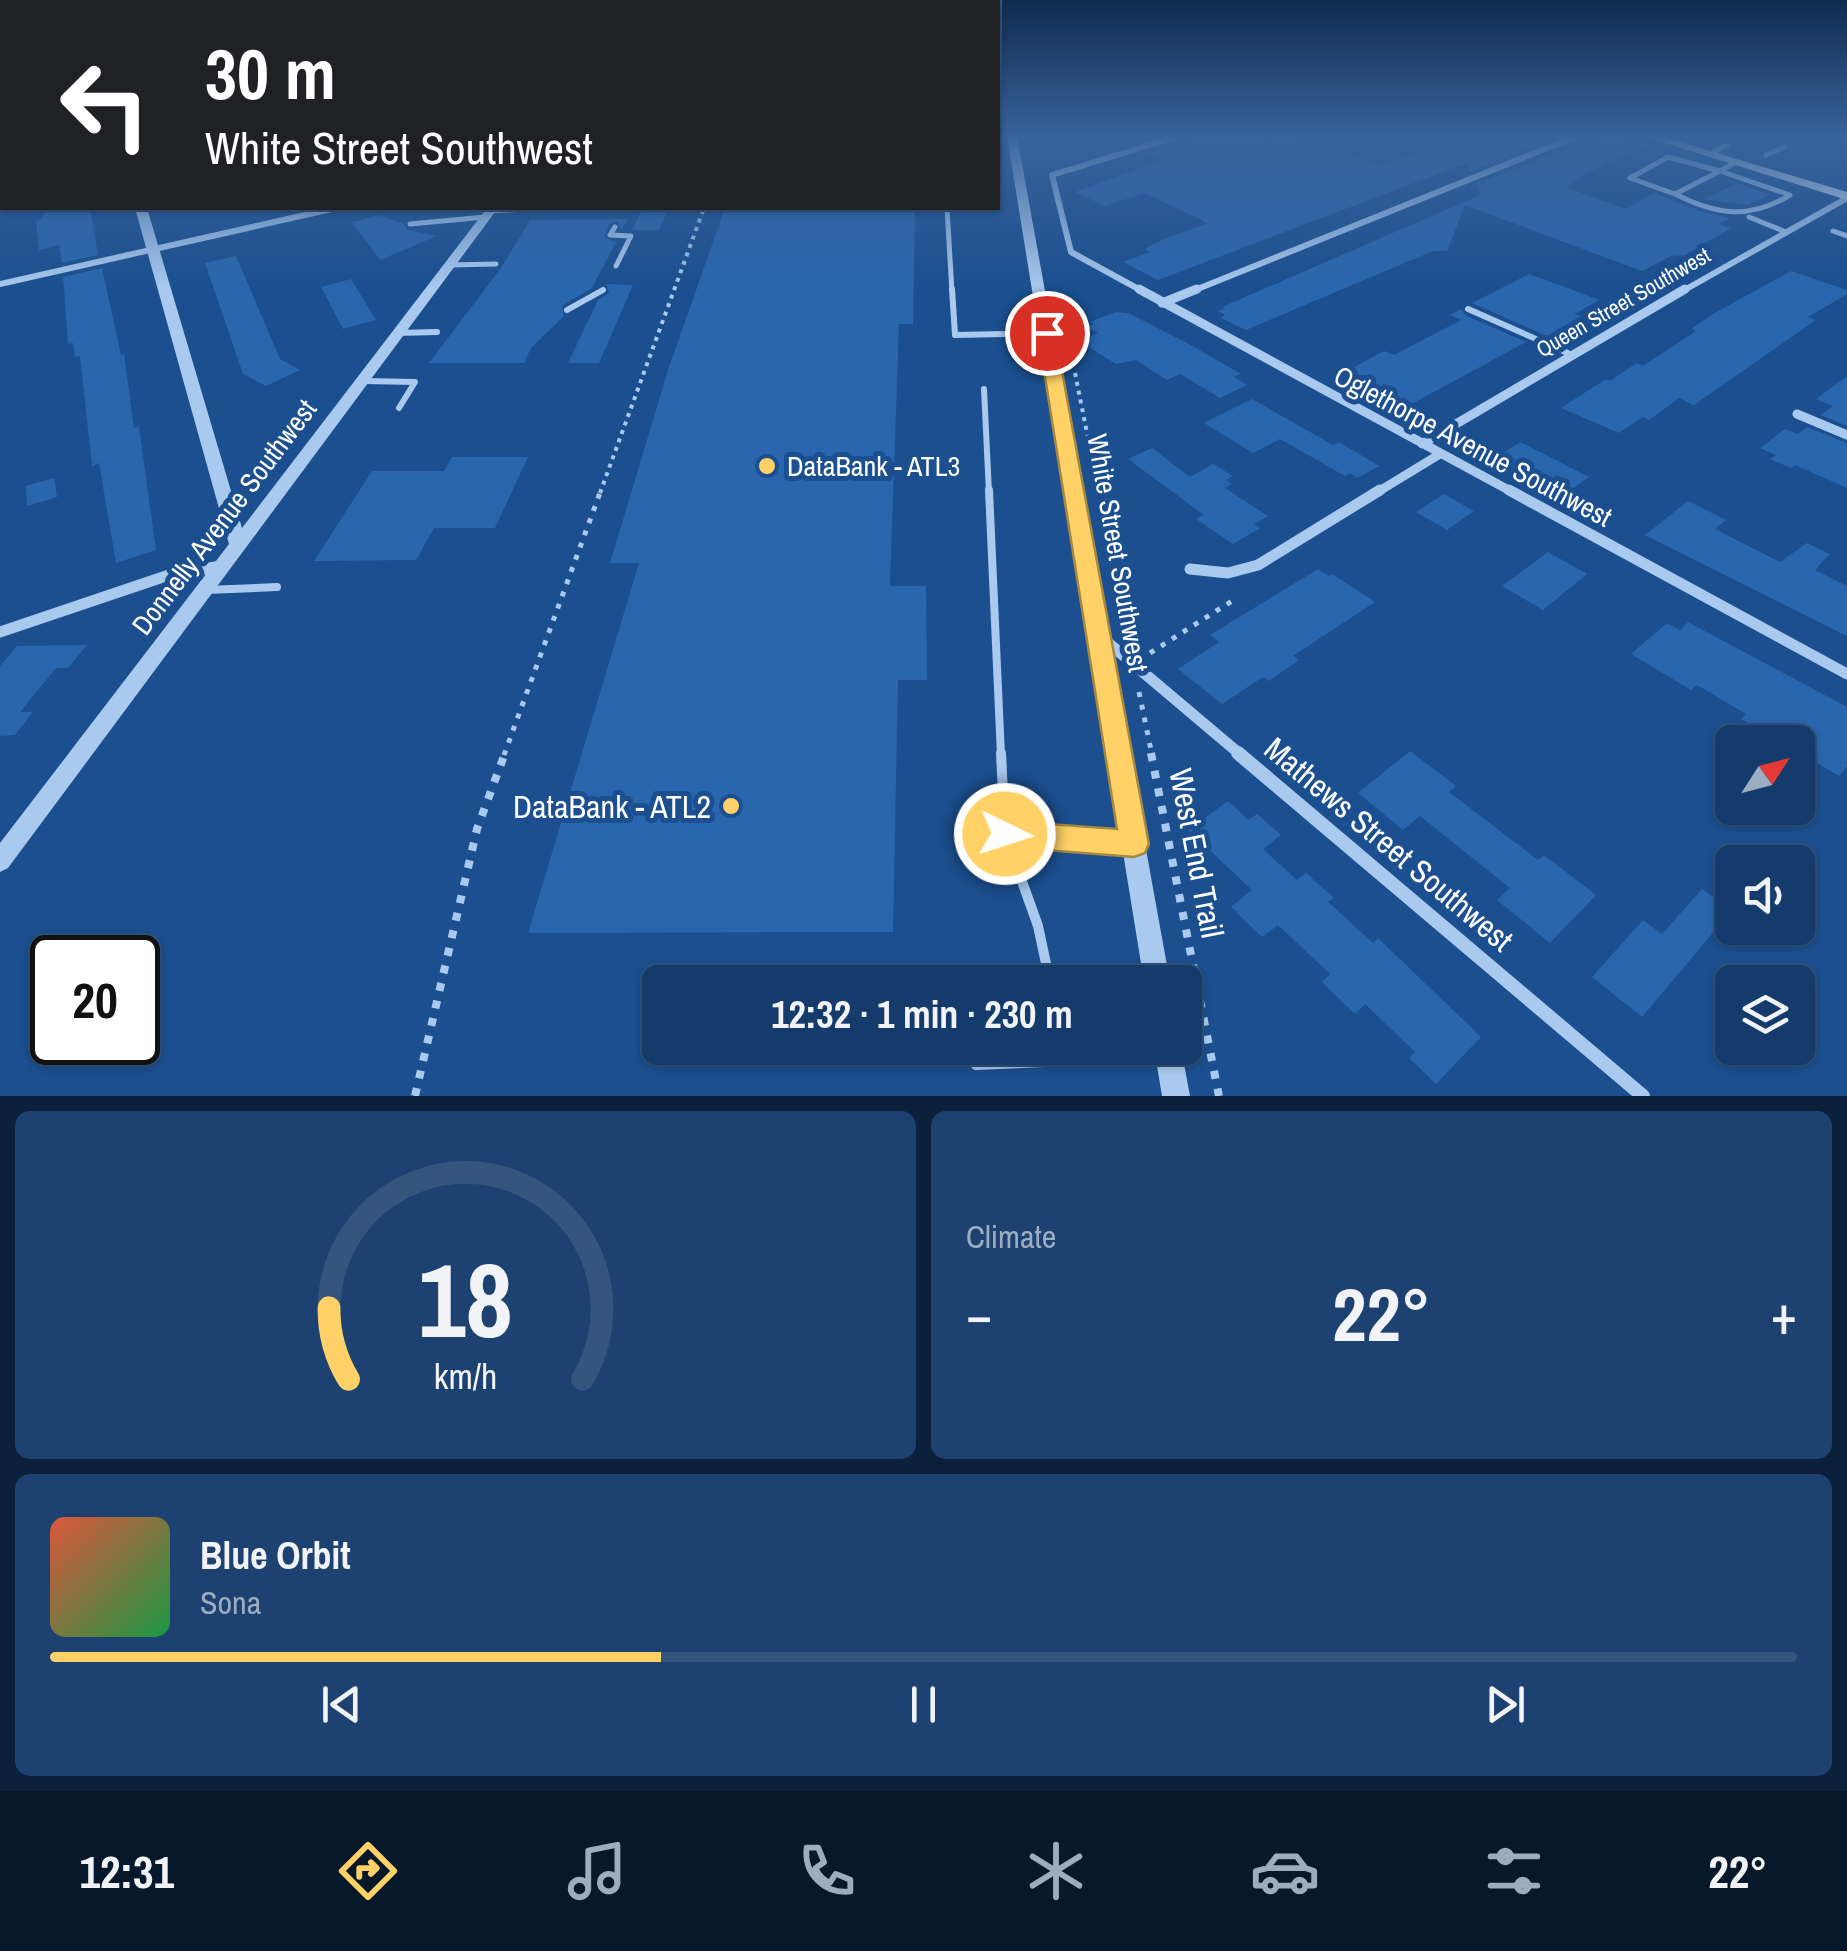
<!DOCTYPE html>
<meta charset="utf-8">
<style>
body{margin:0;font-family:"Archivo Narrow",sans-serif;background:#1d4271;color:#f1f3f6;height:100vh;display:flex;flex-direction:column;font-size:38px;white-space:nowrap}
*{box-sizing:border-box;margin:0}
p{font-size:32px;color:#9dadc1}
.icon{flex:none;width:55px;height:55px;fill:none;stroke:currentColor;stroke-width:2;stroke-linecap:round;stroke-linejoin:round}
.map{position:relative;height:1096px;overflow:hidden}
.drawer{display:flex;flex-direction:column;gap:15px;padding:15px;background:#0b203b;flex:1}
.drawer>*{flex:none}
.banner{position:absolute;left:0px;top:0px;width:1000px;height:210px;box-shadow:0 2px 8px #0004,0 0 0 2px #33557e;background:#202124;color:#fff;overflow:hidden}
.needle{width:65px;rotate:54deg}
.tools{position:absolute;left:1715px;top:725px;display:grid;gap:20px}
.tools a{display:grid;place-items:center;width:100px;height:100px;border-radius:15px;background:#143b6b;box-shadow:0 2px 8px #0004,0 0 0 2px #33557e;font-size:50px}
.speed{position:absolute;left:30px;top:935px;display:flex;gap:20px;font-size:50px;font-weight:700;text-align:center}
.speed>*{display:grid;place-content:center;width:130px;height:130px;border-radius:50%;background:#143b6b;box-shadow:0 2px 8px #0004,0 0 0 2px #33557e;line-height:1}
.speed .limit{border:5px solid #111;border-radius:15px;background:#fff;color:#111}
.pin{position:absolute;display:grid;place-items:center;width:85px;height:85px;color:#fff;margin:-42px;border:5px solid #fff;border-radius:50%;box-shadow:0 2px 10px #0007}
.me{position:absolute;width:110px;margin:-55px;rotate:94deg;stroke-linejoin:round;filter:drop-shadow(0 0 8px #0008)}
.turn{display:flex;align-items:center;gap:35px;height:210px;padding:0 40px;font-size:45px}
.turn .icon{width:130px;height:130px;stroke-width:2.5}
.turn b{display:block;font-size:70px;line-height:85px}
.big{font-size:75px;font-weight:700;line-height:1.1}
.drawer .tile{flex:1;display:flex;flex-direction:column;justify-content:center;gap:15px;min-width:0;padding:0 35px;border-radius:15px;background:#1d4271}
.drawer .dial{align-items:center;gap:0}
.dial svg{height:260px;overflow:visible;fill:none;stroke:#33557e;stroke-width:7;stroke-linecap:round;text-anchor:middle}
.dial text{fill:#f1f3f6;stroke:none}
.song{display:flex;align-items:center;gap:30px}
.cover{width:120px;height:120px;border-radius:15px;background:linear-gradient(135deg,hsl(10 70% 55%),hsl(140 70% 35%))}
.played{height:10px;border-radius:5px;background:linear-gradient(90deg,#ffd166 35%,#33557e 35%)}
.keys{display:flex;justify-content:space-around;direction:ltr}
.heat{display:flex;justify-content:space-between;align-items:center;font-size:55px;direction:ltr}
.drawer .tiles{flex:1;display:grid;gap:15px;grid-template-columns:1fr 1fr}
.tile:last-child{grid-column:span 2}
.trip{position:absolute;left:642px;top:965px;width:560px;height:100px;border-radius:15px;background:#143b6b;box-shadow:0 2px 8px #0004,0 0 0 2px #33557e;font-weight:700;line-height:100px;text-align:center}
.menu{display:flex;height:160px;justify-content:space-around;align-items:center;background:#08182b;color:#9dadc1}
.menu .icon{width:70px;height:70px}
.menu .on{color:#ffd166}
.menu b{font-size:45px;color:#f1f3f6}
.map>svg:first-child{display:block}
.building{fill:#2a66ad}
.lines{fill:none;stroke-linecap:round;stroke-linejoin:round}
.path-far2{stroke:#a9c9ee;stroke-width:4;stroke-dasharray:4 5;stroke-linecap:butt}
.path-far1{stroke:#a9c9ee;stroke-width:5;stroke-dasharray:5 8;stroke-linecap:butt}
.path{stroke:#a9c9ee;stroke-width:8;stroke-dasharray:8 10;stroke-linecap:butt}
.service-far3{stroke:#a9c9ee;stroke-width:5}
.service-far2{stroke:#a9c9ee;stroke-width:6}
.service-far1{stroke:#a9c9ee;stroke-width:8}
.service{stroke:#a9c9ee;stroke-width:10}
.minor-far3{stroke:#a9c9ee;stroke-width:6}
.minor-far2{stroke:#a9c9ee;stroke-width:9}
.minor-far1{stroke:#a9c9ee;stroke-width:11}
.minor{stroke:#a9c9ee;stroke-width:14}
.tertiary{fill:#a9c9ee;fill-rule:evenodd}
.secondary{fill:#d6e6fa;fill-rule:evenodd}
.route{fill:#ffd166;stroke:#a68842;stroke-width:2.5}
.poi-dot{fill:#ffd166;stroke:#1b4f8f;stroke-width:4}
.labels{text-anchor:middle;dominant-baseline:central;stroke-width:10;stroke-linejoin:round;paint-order:stroke}
.far-street-label{font-size:22px;fill:#fff;stroke:#1b4f8f}
.street-label{font-size:28px;fill:#fff;stroke:#1b4f8f}
.poi-label{font-size:28px;fill:#fff;stroke:#1b4f8f;text-anchor:start}
.near-poi-label{font-size:32px;fill:#fff;stroke:#1b4f8f;text-anchor:end}
.near-street-label{font-size:32px;fill:#fff;stroke:#1b4f8f}
</style>
<div class="map">
<svg width="1847" height="1096" viewBox="0 0 1847 1096">
<rect width="100%" height="100%" fill="#1b4f8f"/>
<path class="building" d="M1186,136H1300L1380,165L1466,136L1485,142L1517,136L1540,143L1470,172L1467,163L1158,280L1123,262L1150,252L1145,249L1164,239L1208,223L1144,193L1105,206L1075,192L1162,160L1146,153L1181,143Z
M1601,136H1622L1651,145L1585,174L1567,188L1626,209L1654,193L1703,212L1730,218L1718,224L1731,228L1685,255L1671,256L1642,271L1465,205L1447,251H1433L1246,330L1221,318L1225,315L1218,311L1225,308L1222,307L1480,195L1476,184Z
M1737,183L1770,195L1746,205L1704,199Z
M45,208H90L98,255L62,263L59,245L39,250L36,220L42,219Z
M643,208H669L659,230H632Z
M725,208H915L913,324H899L890,586H926L927,680H898L893,932L528,933L639,563H610L668,370Z
M378,215L404,224L408,230L437,236L380,260L352,222Z
M628,219L622,229L617,221L610,224L604,237L616,242L592,288L562,306L564,316L531,348L524,363H429L501,268L530,220Z
M236,256L280,359L300,370L266,386L243,374L205,263Z
M102,268L121,355L124,354L134,428L139,427L156,550L116,563L99,463L92,466L80,356L75,357L73,343L68,344L64,288L63,277Z
M1791,271L1847,290V294L1808,317L1816,320L1694,405L1679,398L1649,420L1643,417L1619,433L1561,408L1606,379L1610,381L1637,363L1643,366L1696,331L1691,329L1713,314Z
M1529,274L1568,288L1599,300L1575,314L1581,316L1547,336L1472,303Z
M351,279L376,320L343,329L321,287Z
M606,284L633,285L599,363H568L598,300L609,293Z
M1461,309L1465,315L1526,342L1408,406L1345,372L1384,351L1394,355L1461,320L1450,315Z
M1116,312L1128,313L1187,343L1241,374L1234,377L1247,385L1220,398L1180,374L1167,380L1136,360L1116,364L1079,341L1098,333L1087,327L1094,324L1090,322Z
M1847,376V426L1821,415L1833,406L1816,399Z
M1252,399L1333,445L1339,442L1379,466L1358,478L1350,473L1345,476L1280,439L1253,453L1204,423Z
M1807,427L1847,443V488L1795,465L1791,468L1770,459L1776,455L1760,448L1785,429L1798,434Z
M1520,442L1589,477L1564,495L1494,459Z
M1152,448L1190,477L1213,464L1233,476L1226,480L1232,484L1225,488L1268,516L1254,524L1260,528L1233,544L1196,519L1204,515L1128,459Z
M452,457H528L495,528H434L416,560L314,561L372,471H444Z
M54,478L57,497L27,506L26,486Z
M1444,494L1474,511L1447,530L1416,512Z
M1688,501L1726,520L1715,529L1780,562L1807,543L1830,554L1815,570L1847,586V636L1645,535Z
M1548,552L1587,574L1543,610L1502,586Z
M1318,569L1329,576L1332,574L1375,602L1293,656L1299,660L1269,681L1263,677L1222,704L1178,669L1219,642L1210,635Z
M1688,622L1847,707V766L1839,776L1812,760L1818,753L1773,726L1766,734L1741,719L1746,714L1697,685L1691,690L1631,654L1667,623L1680,630Z
M87,645L68,668H56L20,712H33L15,735L0,736V666L17,646Z
M1410,751L1456,786L1449,792L1538,860L1544,855L1596,895L1550,943L1497,900L1510,888L1420,816L1403,830L1358,793Z
M1228,801L1248,820L1257,814L1281,835L1263,849L1297,880L1306,873L1334,898L1328,902L1373,943L1378,938L1481,1037L1436,1084L1409,1058L1415,1052L1365,1004L1355,1014L1322,982L1330,974L1278,925L1262,937L1231,907L1252,890L1188,830Z
M1702,889L1732,911V921L1722,934L1716,929L1642,1017L1592,977L1643,920L1662,934Z"/>
<g class="lines">
<path class="path-far2" d="M1075,373L1099,493
M600,493L704,208"/>
<path class="path-far1" d="M1099,490L1128,637
M1150,653L1232,601
M1139,692L1152,755
M504,755L601,490"/>
<path class="path" d="M1151,753L1219,1096
M415,1096L477,829L505,753"/>
<path class="service-far3" d="M1710,154L1727,145
M1766,155L1785,147
M1720,171L1736,162
M1675,194C1717,215 1749,220 1790,195L1720,171
M1675,194L1630,178L1668,157L1720,171
M1675,194L1720,171
M947,208L952,292
M489,211L530,209
M1749,217L1786,232
M410,224L485,217
M615,227L610,235L631,236L616,266
M1833,231L1847,236
M448,265L496,264"/>
<path class="service-far2" d="M952,289L955,335L1047,333
M1468,309L1570,354
M567,310L603,290
M397,333L437,332
M364,381L415,382L399,408
M984,389L989,493"/>
<path class="service-far1" d="M989,490L1001,755
M207,590L277,587"/>
<path class="service" d="M1001,753L1005,834L1038,926L1050,982
M1005,834L1130,843
M976,1065L1068,1061L1065,1048"/>
<path class="minor-far3" d="M0,284L336,208
M1144,292L1071,252L1052,175L1179,136
M1190,292L1577,136
M1681,292L1847,198"/>
<path class="minor-far2" d="M1139,289L1514,493
M1162,303L1197,289
M1797,414L1847,435
M1422,444L1685,289
M1376,493L1440,454"/>
<path class="minor-far1" d="M1509,490L1847,674
M1190,569L1228,573L1258,565L1380,490
M0,632L169,575L221,566
M1099,635L1241,755"/>
<path class="minor" d="M1238,753L1643,1096"/>
<path class="tertiary" d="M1007,136H1017L1170,982H1144Z
M135,208H147L242,528L487,208H498L8,868L0,872V843L229,544Z
M1154,1048H1181L1190,1096H1162Z"/>
<path class="secondary" d="M1643,136H1660L1847,192V200Z"/>
</g>
<linearGradient id="sky" x2="0" y2="1"><stop stop-color="#0f2b4f"/><stop offset="0.47" stop-color="#39639b"/><stop offset="1" stop-color="#39639b" stop-opacity="0"/></linearGradient>
<rect width="1847" height="289" fill="url(#sky)"/>
<path class="route" d="M1047,328L1055,333L1149,844L1145,853L1134,857L1005,847L994,843L990,834L994,825L1005,821L1117,829L1038,333Z"/>
<g class="poi-dot">
<circle cx="767" cy="466" r="10"/>
<circle cx="731" cy="806" r="10"/>
</g>
<g class="labels">
<g class="far-street-label">
<text transform="translate(1623 302) rotate(-30)">Queen Street Southwest</text>
</g>
<g class="street-label">
<text transform="translate(1473 446) rotate(28)">Oglethorpe Avenue Southwest</text>
<text transform="translate(224 517) rotate(-53)">Donnelly Avenue Southwest</text>
<text transform="translate(1118 553) rotate(80)">White Street Southwest</text>
</g>
<g class="poi-label">
<text x="787" y="466">DataBank - ATL3</text>
</g>
<g class="near-poi-label">
<text x="711" y="806">DataBank - ATL2</text>
</g>
<g class="near-street-label">
<text transform="translate(1389 844) rotate(40)">Mathews Street Southwest</text>
<text transform="translate(1197 853) rotate(79)">West End Trail</text>
</g>
</g>
</svg>
<div class="tools">
<a><svg class="needle" viewBox="-14 -14 28 28"><path d="M0-13l5 13h-10z" fill="#e53935"/><path d="M0 13l5-13h-10z" fill="#9dadc1"/></svg></a>
<a><svg class="icon" aria-label="sound" viewBox="0 0 24 24"><path d="M4 9h4l5-4v14l-5-4H4zM17 9q2 3 0 6"/></svg></a>
<a><svg class="icon" aria-label="layers" viewBox="0 0 24 24"><path d="M12 4l9 5-9 5-9-5zM3 14l9 5 9-5"/></svg></a>
</div>
<div class="speed"><div class="limit">20</div></div>
<div class="pin" style="left:1047px;top:333px;background:#d93025"><svg class="icon" aria-label="arrive" viewBox="0 0 24 24"><path d="M6 21V4h12l-3 4 3 4H6"/></svg></div>
<svg class="me" style="left:1005px;top:834px" viewBox="-20 -20 40 40"><circle r="17" fill="#ffd166" stroke="#fff" stroke-width="3"/><path d="M0-11L8 9 0 5-8 9z" fill="#fff"/></svg>
<div class="trip">12:32 · 1 min · 230 m</div>
<div class="banner">
<div class="turn"><svg class="icon" aria-label="left" viewBox="0 0 24 24"><path d="M17 20v-9H6M10 6l-5 5 5 5"/></svg><div><b>30 m</b>White Street Southwest</div></div>
</div>
</div>
<section class="drawer">
<div class="tiles">
<div class="tile dial"><svg viewBox="0 0 100 80">
<path d="M14 69A42 42 0 1 1 86 69"/>
<path d="M14 69A42 42 0 0 1 8 47" stroke="#ffd166"/>
<text x="50" y="56" font-size="32" font-weight="700">18</text>
<text x="50" y="72" font-size="11">km/h</text>
</svg></div>
<div class="tile"><p>Climate</p>
<div class="heat"><a>−</a><b class="big">22°</b><a>+</a></div>
</div>
<div class="tile">
<div class="song"><i class="cover"></i><div><b>Blue Orbit</b><p>Sona</p></div></div>
<div class="played"></div>
<div class="keys"><svg class="icon" aria-label="previous" viewBox="0 0 24 24"><path d="M18 5L8 12l10 7zM5 5v14"/></svg><svg class="icon" aria-label="pause" viewBox="0 0 24 24"><path d="M8 5v14M16 5v14"/></svg><svg class="icon" aria-label="next" viewBox="0 0 24 24"><path d="M6 5l10 7-10 7zM19 5v14"/></svg></div>
</div>
</div>
</section>
<nav class="menu">
<b>12:31</b>
<svg class="icon on" aria-label="directions" viewBox="0 0 24 24"><path d="M12 3l9 9-9 9-9-9zM9 14v-3h6M13 9l2 2-2 2"/></svg>
<svg class="icon" aria-label="music" viewBox="0 0 24 24"><path d="M9 18V5l10-2v13"/><circle cx="6" cy="18" r="3"/><circle cx="16" cy="16" r="3"/></svg>
<svg class="icon" aria-label="phone" viewBox="0 0 24 24"><path d="M5 4h4l2 5-3 2q2 4 5 5l2-3 5 2v4C11 20 4 13 5 4z"/></svg>
<svg class="icon" aria-label="climate" viewBox="0 0 24 24"><path d="M12 3v18M4 7l16 10M4 17L20 7"/></svg>
<svg class="icon" aria-label="car" viewBox="0 0 24 24"><path d="M5 17H2v-5l4-1 3-4h7l3 4 3 1v5h-3M9 17h6M6 11h13"/><circle cx="7" cy="17" r="2"/><circle cx="17" cy="17" r="2"/></svg>
<svg class="icon" aria-label="filters" viewBox="0 0 24 24"><path d="M4 7h16M4 17h16"/><circle cx="9" cy="7" r="2"/><circle cx="15" cy="17" r="2"/></svg>
<b>22°</b>
</nav>
